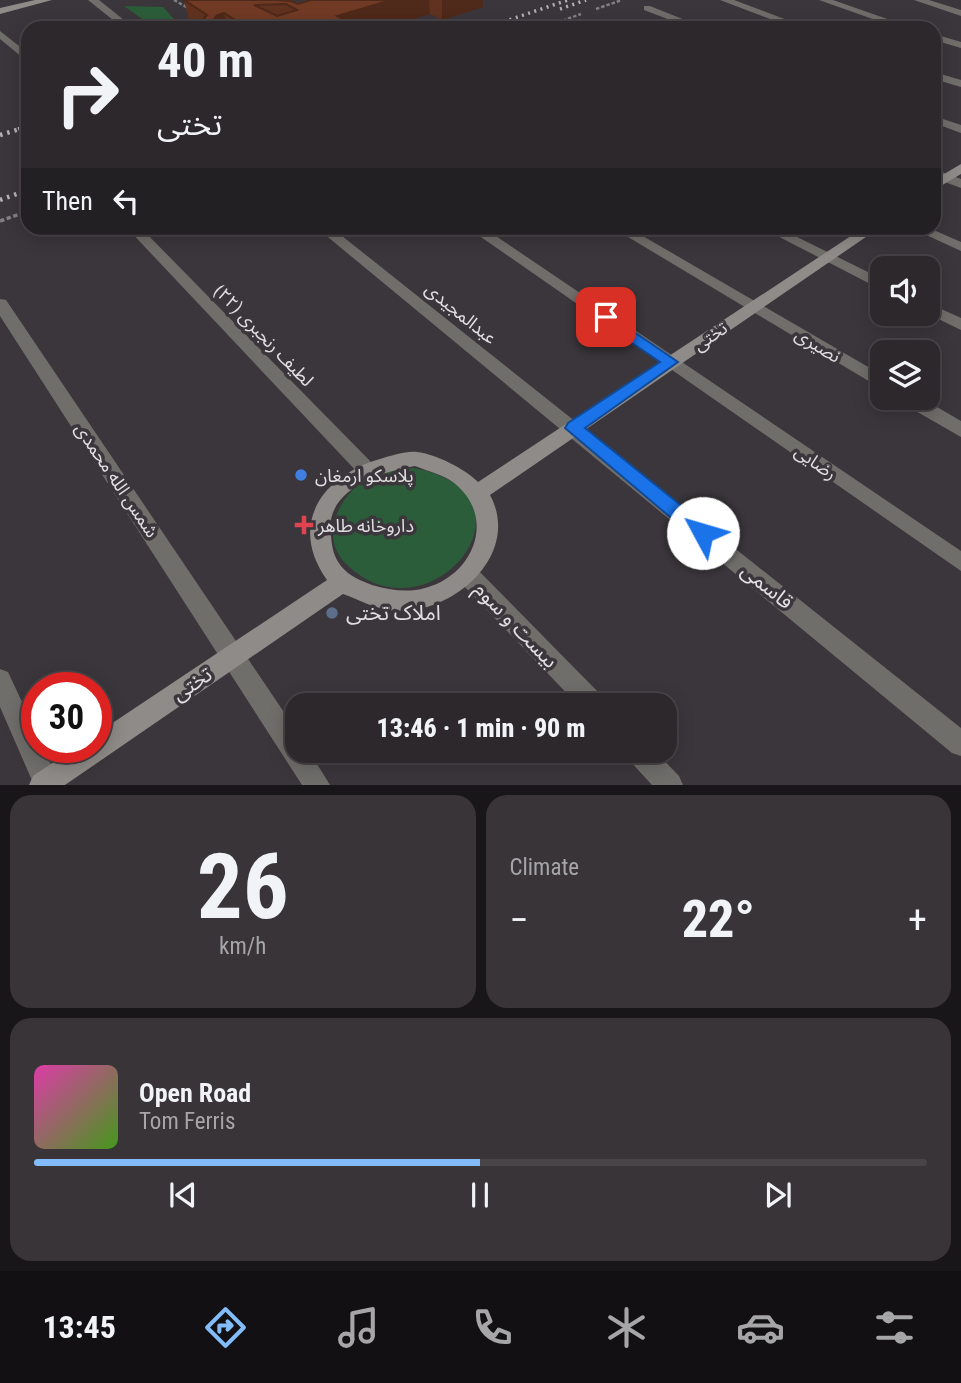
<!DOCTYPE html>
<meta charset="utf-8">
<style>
body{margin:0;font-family:"Roboto Condensed","Noto Sans Arabic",sans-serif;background:#383438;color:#f1f3f6;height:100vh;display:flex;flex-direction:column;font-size:26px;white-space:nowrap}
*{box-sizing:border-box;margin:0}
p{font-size:23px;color:#a6a6a9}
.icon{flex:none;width:38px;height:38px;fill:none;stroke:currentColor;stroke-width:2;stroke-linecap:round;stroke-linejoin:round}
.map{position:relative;height:785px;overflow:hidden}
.side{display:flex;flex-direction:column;gap:10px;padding:10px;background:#181618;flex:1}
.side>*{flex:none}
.hud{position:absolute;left:21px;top:21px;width:920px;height:214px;border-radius:21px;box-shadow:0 4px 18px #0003,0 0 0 2px #484448;background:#2c282c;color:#f1f3f6;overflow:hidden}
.fabs{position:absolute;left:870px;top:256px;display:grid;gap:14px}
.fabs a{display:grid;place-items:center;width:70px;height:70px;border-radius:14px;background:#2c282c;box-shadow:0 4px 18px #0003,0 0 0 2px #484448;font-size:35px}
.speed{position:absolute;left:21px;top:672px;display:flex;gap:14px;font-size:35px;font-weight:700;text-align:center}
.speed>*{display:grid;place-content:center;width:91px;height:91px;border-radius:50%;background:#2c282c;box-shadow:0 4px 18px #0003,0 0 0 2px #484448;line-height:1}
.speed .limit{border:10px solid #d22;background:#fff;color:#111}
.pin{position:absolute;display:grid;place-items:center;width:60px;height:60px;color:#fff;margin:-30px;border-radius:14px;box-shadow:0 4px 10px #0006}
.me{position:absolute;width:77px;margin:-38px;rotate:309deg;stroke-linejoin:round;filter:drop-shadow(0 0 5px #0008)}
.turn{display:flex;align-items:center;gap:24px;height:147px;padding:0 21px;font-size:32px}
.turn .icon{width:91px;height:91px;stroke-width:2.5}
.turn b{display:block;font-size:49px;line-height:60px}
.then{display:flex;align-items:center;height:66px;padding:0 21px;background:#0003;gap:14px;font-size:26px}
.big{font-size:52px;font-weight:800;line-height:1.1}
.side .tile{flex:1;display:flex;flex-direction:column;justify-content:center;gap:10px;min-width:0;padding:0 24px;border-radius:21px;background:#383438}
.side .dial{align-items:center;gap:0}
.dial b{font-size:91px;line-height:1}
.song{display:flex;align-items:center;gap:21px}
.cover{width:84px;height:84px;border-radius:10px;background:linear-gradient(135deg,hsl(320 70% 55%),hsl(100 70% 35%))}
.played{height:7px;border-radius:4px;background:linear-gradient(90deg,#82bcfa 50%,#484448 50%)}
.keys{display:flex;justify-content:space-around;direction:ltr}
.heat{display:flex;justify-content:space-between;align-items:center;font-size:38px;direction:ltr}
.side .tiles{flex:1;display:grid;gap:10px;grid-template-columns:1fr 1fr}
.tile:last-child{grid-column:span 2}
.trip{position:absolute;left:285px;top:693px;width:392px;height:70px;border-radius:21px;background:#2c282c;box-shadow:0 4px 18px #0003,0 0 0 2px #484448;font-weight:800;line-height:70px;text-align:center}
.menu{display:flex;height:112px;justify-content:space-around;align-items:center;background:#121012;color:#a6a6a9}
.menu .icon{width:49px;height:49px}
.menu .current{color:#82bcfa}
.menu b{font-size:32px;color:#f1f3f6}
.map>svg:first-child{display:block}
.green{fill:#2c5d3a}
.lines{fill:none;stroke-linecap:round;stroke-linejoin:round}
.path-far1{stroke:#827f83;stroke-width:2.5;stroke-dasharray:3.5 2;stroke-linecap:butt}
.path{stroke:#827f83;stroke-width:3.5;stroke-dasharray:4.5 2.5;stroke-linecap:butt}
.street{fill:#706e6b;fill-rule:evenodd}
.secondary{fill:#8f8b88;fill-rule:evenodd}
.rail-far1{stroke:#b4b2b5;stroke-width:3.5;stroke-dasharray:2 4.5;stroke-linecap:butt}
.rail{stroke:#b4b2b5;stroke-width:4.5;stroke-dasharray:2.5 5;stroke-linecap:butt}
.path-bridge{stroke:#827f83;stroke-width:2.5;stroke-dasharray:3.5 2;stroke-linecap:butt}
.wall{fill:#61321f}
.shaded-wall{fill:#4f2919}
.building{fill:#713a24;stroke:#4f2919;stroke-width:2;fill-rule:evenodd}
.route{fill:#1a73e8;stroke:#114b97;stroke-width:2}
.shop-dot{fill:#3f7fe0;stroke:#3a363b;stroke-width:2.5}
.health-dot{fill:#e0444e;stroke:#3a363b;stroke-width:2.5}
.service-dot{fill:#5c6f8a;stroke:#3a363b;stroke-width:2.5}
.labels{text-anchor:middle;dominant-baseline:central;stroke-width:7;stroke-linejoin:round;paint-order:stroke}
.street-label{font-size:18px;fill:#e1dfe2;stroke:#3a363b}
.poi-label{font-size:18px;fill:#e1dfe2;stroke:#3a363b;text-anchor:start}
.near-street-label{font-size:21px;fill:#e1dfe2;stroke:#3a363b}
.near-poi-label{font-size:21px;fill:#e1dfe2;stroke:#3a363b;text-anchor:start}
</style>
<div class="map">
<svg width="961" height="785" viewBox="0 0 961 785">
<rect width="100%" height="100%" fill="#3a363b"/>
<path class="green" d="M124,6L163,7L175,20L153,27Z
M414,468C551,494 430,646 346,564C317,535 341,491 372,476C385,470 399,469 414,468Z"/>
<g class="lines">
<path class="path-far1" d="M174,0L188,8
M596,9L622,0
M542,28L581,14
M21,112L28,109"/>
<path class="path" d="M0,221L28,211"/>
<path class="street" d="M88,0H99L134,28H123Z
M720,0H734L808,28H794Z
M819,0H833L913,28H898Z
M914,0H929L961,10V16Z
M644,6H650L705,28H691L644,10Z
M594,24L601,28H590Z
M0,31L28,53V62L0,39Z
M934,34L961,42V48L934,40Z
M934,72L961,80V87L934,79Z
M934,116L961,125V133L934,123Z
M934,169L961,179V188L934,178Z
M127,228H141L373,464L376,469L373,474L366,477L359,474Z
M317,228H332L961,728V756L952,753Z
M468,228H484L961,551V571Z
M613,228H629L882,375V389Z
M762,228H779L882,279V290Z
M911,228H929L961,242V251Z
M0,299L6,300L298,733V751H309L330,785H302L0,316Z
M928,303L961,318V330L926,313Z
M897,397H920L961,421V437L900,402Z
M468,566L476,568L603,697L606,705H578L460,582L457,575L460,568Z
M0,669L8,672L37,734V747H43L60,785H34L0,707Z
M626,751H655L679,776L683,785H652L629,760Z"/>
<path class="secondary" d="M35,0H52L0,14V8Z
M961,164V174L934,190V180Z
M863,228H879L490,495C523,556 449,619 389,610C374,608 357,599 343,594L65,785H29L33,776L76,747H96V734L327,580C288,525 321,476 380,459C391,456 405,451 417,452C436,454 465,469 478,482ZM415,466C427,471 445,475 454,483C497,517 474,575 425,588C408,593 389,590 372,585C360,580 350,577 341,566C334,557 332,548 331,536C323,490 380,472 415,466Z"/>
<path class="rail-far1" d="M560,9L586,0
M485,28L568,0
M18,129L28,126"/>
<path class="rail" d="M0,135L23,128
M0,200L28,190"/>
<path class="path-bridge" d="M21,112L28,121"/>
</g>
<path class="wall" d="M184,0L298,4L311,0H483V7L442,20L430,14L384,28H194L190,25Z"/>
<path class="shaded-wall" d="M391,0H429L430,14L384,28H318L337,16Z
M442,0H483V7L442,20Z
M224,13L227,28H210L209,25L217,15Z"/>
<path class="building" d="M184,0H277L291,1L298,4L311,0H391L337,16L344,20L318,28H233L240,26L234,22L237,21L224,13L217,15L209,25L213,28H199L197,27L207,15ZM286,4L297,10L277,16L254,5Z"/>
<path class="route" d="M606,313L678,362L585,428L709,528L712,533L709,539L703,541L696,539L565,428L568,423L660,362L600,321L598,317L600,314Z"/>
<circle class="shop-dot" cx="301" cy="475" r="7"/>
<path class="health-dot" d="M300.5 514.5h7v7h7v7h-7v7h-7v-7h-7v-7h7z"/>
<circle class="service-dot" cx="332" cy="613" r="7"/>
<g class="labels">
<g class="street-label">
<text transform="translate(461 313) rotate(39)">عبدالمجیدی</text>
<text transform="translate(264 335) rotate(46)">لطیف رنجبری (۲۲)</text>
<text transform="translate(710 336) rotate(-34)">تختی</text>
<text transform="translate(818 345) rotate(31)">نصیری</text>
<text transform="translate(816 462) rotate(35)">رضایی</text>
<text transform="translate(117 480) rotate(56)">شمس الله محمدی</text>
</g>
<g class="poi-label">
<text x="315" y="475">پلاسکو ارمغان</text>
<text x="318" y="525">داروخانه طاهر</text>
</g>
<g class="near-street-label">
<text transform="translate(767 586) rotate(39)">قاسمی</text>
<text transform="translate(516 625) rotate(46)">بیست و سوم</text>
<text transform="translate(192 684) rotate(-34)">تختی</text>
</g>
<g class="near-poi-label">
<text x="346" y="613">املاک تختی</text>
</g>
</g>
</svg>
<div class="fabs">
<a><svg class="icon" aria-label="sound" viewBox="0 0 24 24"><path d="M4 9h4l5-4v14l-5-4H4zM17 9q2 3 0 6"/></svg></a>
<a><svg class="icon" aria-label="layers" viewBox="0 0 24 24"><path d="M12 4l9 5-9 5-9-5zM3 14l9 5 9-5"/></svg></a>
</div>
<div class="speed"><div class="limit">30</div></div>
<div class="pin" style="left:606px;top:317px;background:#d93025"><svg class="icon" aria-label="arrive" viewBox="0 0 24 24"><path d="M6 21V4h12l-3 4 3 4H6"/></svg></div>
<svg class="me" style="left:703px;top:533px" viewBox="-20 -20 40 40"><circle r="19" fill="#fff"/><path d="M0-13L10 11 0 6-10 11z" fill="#1a73e8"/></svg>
<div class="trip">13:46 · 1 min · 90 m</div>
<div class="hud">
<div class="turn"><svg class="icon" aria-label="right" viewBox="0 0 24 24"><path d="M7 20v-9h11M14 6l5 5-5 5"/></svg><div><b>40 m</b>تختی</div></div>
<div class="then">Then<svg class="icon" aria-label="left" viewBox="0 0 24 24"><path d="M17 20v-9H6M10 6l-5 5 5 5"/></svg></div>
</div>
</div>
<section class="side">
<div class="tiles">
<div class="tile dial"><b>26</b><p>km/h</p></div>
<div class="tile"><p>Climate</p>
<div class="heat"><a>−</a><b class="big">22°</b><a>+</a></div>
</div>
<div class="tile">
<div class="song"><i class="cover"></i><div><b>Open Road</b><p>Tom Ferris</p></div></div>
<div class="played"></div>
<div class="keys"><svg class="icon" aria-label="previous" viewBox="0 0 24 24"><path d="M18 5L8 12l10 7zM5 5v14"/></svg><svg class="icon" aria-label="pause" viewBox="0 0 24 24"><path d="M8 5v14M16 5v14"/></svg><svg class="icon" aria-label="next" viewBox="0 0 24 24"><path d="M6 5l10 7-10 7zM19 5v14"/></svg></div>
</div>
</div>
</section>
<nav class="menu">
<b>13:45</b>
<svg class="icon current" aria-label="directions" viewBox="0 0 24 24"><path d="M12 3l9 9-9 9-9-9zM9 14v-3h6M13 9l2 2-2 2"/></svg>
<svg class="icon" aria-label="music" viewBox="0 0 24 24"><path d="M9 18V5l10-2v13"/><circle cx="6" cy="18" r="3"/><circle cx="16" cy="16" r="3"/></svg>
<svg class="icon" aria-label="phone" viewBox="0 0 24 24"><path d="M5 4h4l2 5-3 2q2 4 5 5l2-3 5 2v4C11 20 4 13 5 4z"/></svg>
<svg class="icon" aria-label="climate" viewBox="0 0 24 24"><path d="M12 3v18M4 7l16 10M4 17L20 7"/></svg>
<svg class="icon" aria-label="car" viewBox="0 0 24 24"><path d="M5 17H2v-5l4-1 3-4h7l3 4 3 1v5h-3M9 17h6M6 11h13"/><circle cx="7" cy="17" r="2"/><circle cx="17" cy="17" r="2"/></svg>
<svg class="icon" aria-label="filters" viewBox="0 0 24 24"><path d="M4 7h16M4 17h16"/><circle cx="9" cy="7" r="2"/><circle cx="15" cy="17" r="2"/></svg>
</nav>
